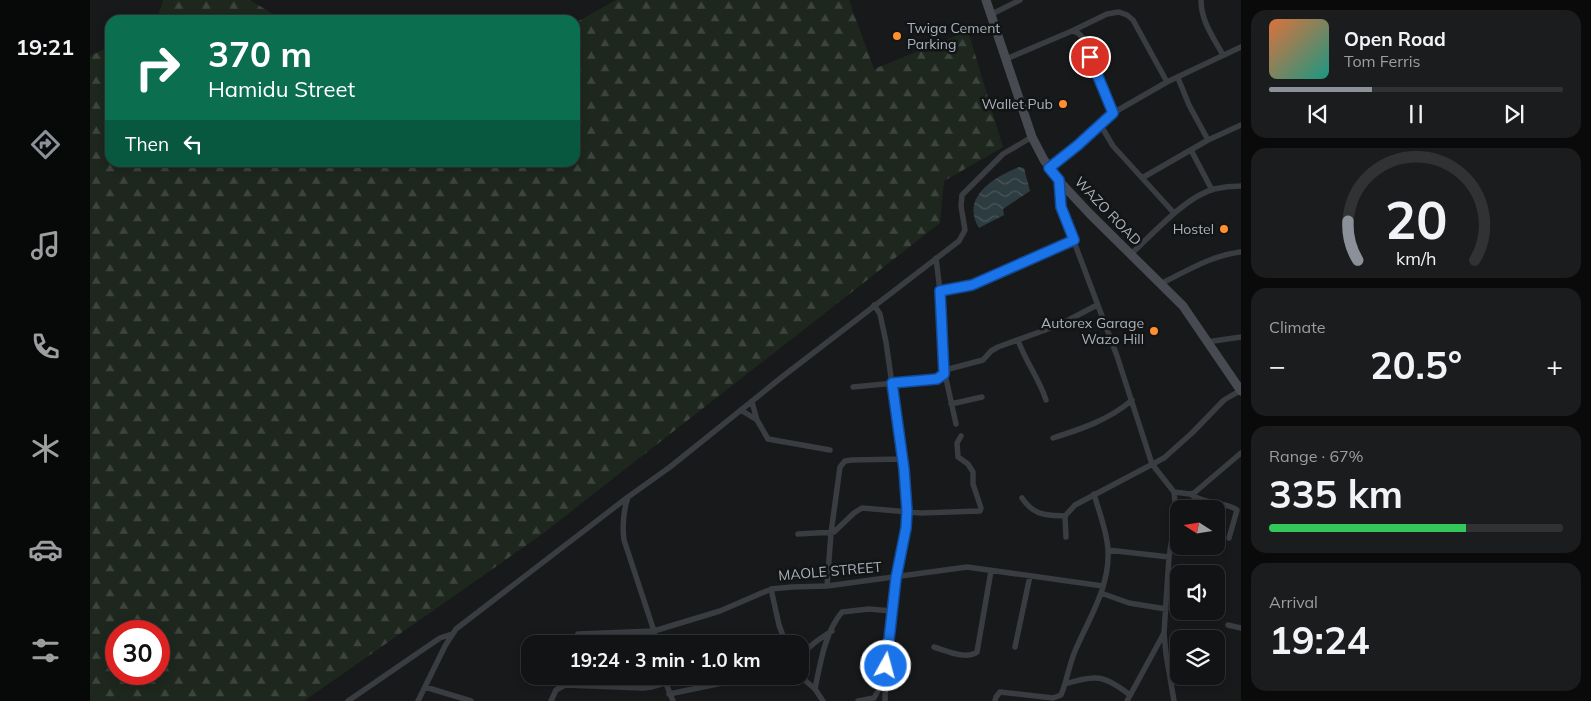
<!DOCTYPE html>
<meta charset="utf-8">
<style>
body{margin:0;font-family:Mulish,sans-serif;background:#1b1c1d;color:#f1f3f6;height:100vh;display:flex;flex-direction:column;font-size:19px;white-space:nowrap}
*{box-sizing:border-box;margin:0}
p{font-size:16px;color:#9c9ea0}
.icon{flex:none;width:28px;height:28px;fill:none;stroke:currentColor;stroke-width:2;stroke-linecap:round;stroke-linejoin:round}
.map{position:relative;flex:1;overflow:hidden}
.side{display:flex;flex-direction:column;gap:10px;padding:10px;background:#0a0a0b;width:350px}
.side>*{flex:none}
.hud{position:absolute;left:15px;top:15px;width:475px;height:152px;border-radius:15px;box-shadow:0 2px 8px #0003,0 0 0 1px #313234;background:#0b6e4f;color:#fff;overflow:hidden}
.needle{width:32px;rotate:282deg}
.fabs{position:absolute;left:1080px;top:500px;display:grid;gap:10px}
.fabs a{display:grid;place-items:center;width:55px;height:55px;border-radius:10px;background:#121314;box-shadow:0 2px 8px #0003,0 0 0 1px #313234;font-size:25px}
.speed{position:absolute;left:15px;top:620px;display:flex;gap:10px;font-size:25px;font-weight:700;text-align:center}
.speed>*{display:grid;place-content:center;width:65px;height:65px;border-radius:50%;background:#121314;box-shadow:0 2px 8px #0003,0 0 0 1px #313234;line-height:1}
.speed .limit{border:8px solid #d22;background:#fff;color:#111}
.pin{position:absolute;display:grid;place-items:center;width:42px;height:42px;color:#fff;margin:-21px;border:2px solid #fff;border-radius:50%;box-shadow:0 1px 5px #0007}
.me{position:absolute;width:55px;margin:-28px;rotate:7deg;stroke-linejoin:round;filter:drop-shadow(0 0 4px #0008)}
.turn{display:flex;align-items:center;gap:18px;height:105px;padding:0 20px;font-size:22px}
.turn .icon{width:65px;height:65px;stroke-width:2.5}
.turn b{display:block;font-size:35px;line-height:42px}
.then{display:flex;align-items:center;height:48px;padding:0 20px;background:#0003;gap:10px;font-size:19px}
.big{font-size:38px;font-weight:700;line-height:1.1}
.side .card{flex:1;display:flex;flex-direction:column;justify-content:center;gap:8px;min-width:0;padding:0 18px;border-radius:15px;background:#1b1c1d}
.side .dial{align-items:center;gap:0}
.dial svg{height:130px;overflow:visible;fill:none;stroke:#313234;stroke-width:7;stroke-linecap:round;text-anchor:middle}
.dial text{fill:#f1f3f6;stroke:none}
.song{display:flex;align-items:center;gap:15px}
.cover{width:60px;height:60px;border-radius:8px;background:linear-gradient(135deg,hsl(20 70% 55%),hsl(170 70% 35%))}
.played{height:5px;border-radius:2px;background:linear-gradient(90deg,#8c9099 35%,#313234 35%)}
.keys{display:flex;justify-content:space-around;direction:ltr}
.heat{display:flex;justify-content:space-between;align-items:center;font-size:28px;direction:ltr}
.charge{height:8px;border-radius:4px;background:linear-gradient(90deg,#34c759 67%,#313234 0)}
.trip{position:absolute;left:431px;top:635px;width:288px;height:50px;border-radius:15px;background:#121314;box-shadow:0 2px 8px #0003,0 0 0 1px #313234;font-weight:700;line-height:50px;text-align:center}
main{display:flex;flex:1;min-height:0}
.tab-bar{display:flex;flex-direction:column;width:90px;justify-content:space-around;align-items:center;background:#070808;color:#9c9ea0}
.tab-bar .icon{width:35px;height:35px}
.tab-bar .selected{color:#8c9099}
.tab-bar b{font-size:22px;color:#f1f3f6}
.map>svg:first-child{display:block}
.forest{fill:url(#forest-firs);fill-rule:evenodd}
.water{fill:url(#water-waves)}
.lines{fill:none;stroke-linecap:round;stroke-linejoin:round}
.minor{stroke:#393c40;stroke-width:5.5}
.secondary{stroke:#474b51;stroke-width:9}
.route-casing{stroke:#114b97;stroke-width:12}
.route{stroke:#1a73e8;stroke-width:9}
.poi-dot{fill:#ff902c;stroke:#131416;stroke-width:2}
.labels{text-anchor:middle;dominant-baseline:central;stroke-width:5;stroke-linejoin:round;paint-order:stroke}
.poi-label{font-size:14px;fill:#a9b3bc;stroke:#131416;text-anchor:end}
.street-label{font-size:14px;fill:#a9b3bc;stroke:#131416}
</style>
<main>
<nav class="tab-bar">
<b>19:21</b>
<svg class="icon selected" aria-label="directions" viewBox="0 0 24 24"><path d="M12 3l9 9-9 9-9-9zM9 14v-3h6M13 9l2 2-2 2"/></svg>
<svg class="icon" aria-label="music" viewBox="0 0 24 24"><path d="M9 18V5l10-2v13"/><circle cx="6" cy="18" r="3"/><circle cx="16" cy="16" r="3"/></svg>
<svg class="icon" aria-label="phone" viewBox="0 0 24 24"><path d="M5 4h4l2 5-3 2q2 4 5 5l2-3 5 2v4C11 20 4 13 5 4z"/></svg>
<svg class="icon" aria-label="climate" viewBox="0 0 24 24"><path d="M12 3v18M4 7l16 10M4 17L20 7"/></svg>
<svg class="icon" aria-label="car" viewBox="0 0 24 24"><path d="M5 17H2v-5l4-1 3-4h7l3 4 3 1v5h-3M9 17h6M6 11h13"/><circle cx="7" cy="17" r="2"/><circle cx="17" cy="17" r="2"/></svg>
<svg class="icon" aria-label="filters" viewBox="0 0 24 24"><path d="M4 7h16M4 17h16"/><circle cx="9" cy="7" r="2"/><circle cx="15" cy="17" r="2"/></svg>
</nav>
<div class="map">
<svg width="1151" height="701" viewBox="0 0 1151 701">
<defs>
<pattern id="forest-firs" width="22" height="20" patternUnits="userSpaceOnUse" patternTransform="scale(1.25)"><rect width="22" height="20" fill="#1e271e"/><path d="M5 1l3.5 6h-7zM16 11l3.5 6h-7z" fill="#3c443d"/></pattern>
<pattern id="water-waves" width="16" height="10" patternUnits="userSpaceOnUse" patternTransform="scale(1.25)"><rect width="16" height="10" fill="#2d3c41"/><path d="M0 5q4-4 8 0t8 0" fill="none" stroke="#49565a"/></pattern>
</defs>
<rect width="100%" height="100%" fill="#18191b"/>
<path class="forest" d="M73,0H160L193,20H67Z
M526,0H759L784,69L878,31L913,147L854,181L850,223L451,535L214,701H0V56L20,46V162H485V23ZM26,631H69V674H26Z"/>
<path class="water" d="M929,167L934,168L940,191L913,209L914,215L889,228C870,197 904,177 929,167Z"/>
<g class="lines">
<path class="minor" d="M1111,0C1111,21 1123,37 1133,55
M902,14L930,0
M982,31L988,33L993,38L1023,113
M916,59L982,31L1017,14L1029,12L1037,15L1043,20L1077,82
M1088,78L1099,105L1118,140
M1010,124L1023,146L1084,213
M1101,150L1122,190
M959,168L971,159L1023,113L1077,82L1151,47
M1052,178L1118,140L1151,125
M969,180L971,207L1027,356L1062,464L1084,492L1086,513L1079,557L1074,633L1076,654L1084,701
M1041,254C1063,234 1095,197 1124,189C1133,187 1142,186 1151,186
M1070,284C1097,271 1120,256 1150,252
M850,291L882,285L983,241
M784,305L790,314L796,342L814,469L817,511L816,528L807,578L796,656L795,701
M928,340C935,361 949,378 956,400
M1117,342L1151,337
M855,370L893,360L901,351L908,347L969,325L1007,305
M855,374L866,424
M763,387L847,379L855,374L850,291L846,258
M662,402L667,420L678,439L740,450
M861,404L892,397
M651,410L667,420
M963,438C991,429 1019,420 1042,400
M1084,492L1100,494L1104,493L1151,453
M1100,494C1115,505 1138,502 1147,510L1139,538
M538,497C533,512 532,524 534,540L564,631L566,644
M932,498C944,516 956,515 975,516
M708,534L744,532L764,513L772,508L831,513L890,511L891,508L883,484V472L878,464L868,457L867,443L871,436
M976,537L975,516L985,505L1074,458L1102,433L1134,400L1151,390
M1018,550L1079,557
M737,586L741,533L750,467L755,461L762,460L812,459
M681,589L689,625L696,644
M1011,593L1039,603L1076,609
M1138,625L1151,628
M482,644L488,634L564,631L630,611L681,589L702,587L737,586L877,567L1013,586
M844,647C857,651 876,660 887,652L901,571
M925,647L940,576
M710,659C718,646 729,639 742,631
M573,676L583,701
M710,676L725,689C730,664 735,632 752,612L779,609L802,611
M975,684C1006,674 1014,675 1040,695
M471,686L473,676
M335,687L381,701
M725,689L733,701
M579,694L642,681L690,676
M258,701L344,642L350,638L362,634
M328,701L355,646L366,629L538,497L580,467L692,377L869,241L875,230L871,206L872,195L913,154L942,137
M461,701L466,690L475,685L553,688L561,687L575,683
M768,701L784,698L794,680
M905,701L906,697L910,692L963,698L971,695C977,681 979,665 985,651C999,618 1020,587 1018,550C1017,531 1009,512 1004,494
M1037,701L1074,633"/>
<path class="secondary" d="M896,0L942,137L954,160L971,183L1000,214L1093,306L1151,391"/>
</g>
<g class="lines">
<g class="route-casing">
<path id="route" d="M796,666L806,578L816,528L817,511L814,469L802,383L847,379L854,374L850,291L882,285L984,240L971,207L969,180L959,168L988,145L1023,113L1000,57"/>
</g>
<use href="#route" class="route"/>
</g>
<g class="poi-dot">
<circle cx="807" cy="36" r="5"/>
<circle cx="973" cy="104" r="5"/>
<circle cx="1134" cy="229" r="5"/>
<circle cx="1064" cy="331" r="5"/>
</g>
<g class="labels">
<g class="poi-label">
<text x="817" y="28" text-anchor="start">Twiga Cement<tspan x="817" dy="16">Parking</tspan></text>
<text x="963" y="104">Wallet Pub</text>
<text x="1124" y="229">Hostel</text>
<text x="1054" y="323">Autorex Garage<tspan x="1054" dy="16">Wazo Hill</tspan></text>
</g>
<g class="street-label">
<text transform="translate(1018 211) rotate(46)">WAZO ROAD</text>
<text transform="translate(740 571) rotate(-5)">MAOLE STREET</text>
</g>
</g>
</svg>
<div class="fabs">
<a><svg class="needle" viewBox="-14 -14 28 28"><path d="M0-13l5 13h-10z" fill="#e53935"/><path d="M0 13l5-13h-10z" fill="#9c9ea0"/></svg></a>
<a><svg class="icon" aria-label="sound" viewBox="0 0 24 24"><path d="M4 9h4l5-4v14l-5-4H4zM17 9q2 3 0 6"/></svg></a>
<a><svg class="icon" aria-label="layers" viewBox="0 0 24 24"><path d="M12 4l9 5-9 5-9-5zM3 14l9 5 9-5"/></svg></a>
</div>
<div class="speed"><div class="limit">30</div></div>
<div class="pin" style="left:1000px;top:57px;background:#d93025"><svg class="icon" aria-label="arrive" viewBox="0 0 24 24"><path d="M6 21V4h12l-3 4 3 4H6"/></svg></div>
<svg class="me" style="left:796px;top:666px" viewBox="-20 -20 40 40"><circle r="17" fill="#1a73e8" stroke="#fff" stroke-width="3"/><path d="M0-11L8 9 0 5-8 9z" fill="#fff"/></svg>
<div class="trip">19:24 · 3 min · 1.0 km</div>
<div class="hud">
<div class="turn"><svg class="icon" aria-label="right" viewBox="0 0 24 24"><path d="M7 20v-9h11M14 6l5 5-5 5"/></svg><div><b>370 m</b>Hamidu Street</div></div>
<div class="then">Then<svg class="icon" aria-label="left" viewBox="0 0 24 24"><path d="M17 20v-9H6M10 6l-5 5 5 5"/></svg></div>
</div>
</div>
<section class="side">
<div class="card">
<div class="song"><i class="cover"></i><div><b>Open Road</b><p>Tom Ferris</p></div></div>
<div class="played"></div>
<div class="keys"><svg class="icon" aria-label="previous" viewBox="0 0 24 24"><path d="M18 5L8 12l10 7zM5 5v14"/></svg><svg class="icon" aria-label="pause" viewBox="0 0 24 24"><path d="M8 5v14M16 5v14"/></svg><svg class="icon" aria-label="next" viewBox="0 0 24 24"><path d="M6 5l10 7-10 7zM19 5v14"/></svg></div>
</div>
<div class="card dial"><svg viewBox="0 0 100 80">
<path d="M14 69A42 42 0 1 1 86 69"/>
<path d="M14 69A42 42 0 0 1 8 45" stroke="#8c9099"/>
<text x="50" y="56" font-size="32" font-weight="700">20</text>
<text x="50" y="72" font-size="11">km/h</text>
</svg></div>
<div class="card"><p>Climate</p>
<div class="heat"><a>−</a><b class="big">20.5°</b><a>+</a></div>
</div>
<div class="card"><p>Range · 67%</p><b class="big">335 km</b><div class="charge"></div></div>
<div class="card"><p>Arrival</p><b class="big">19:24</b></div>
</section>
</main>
